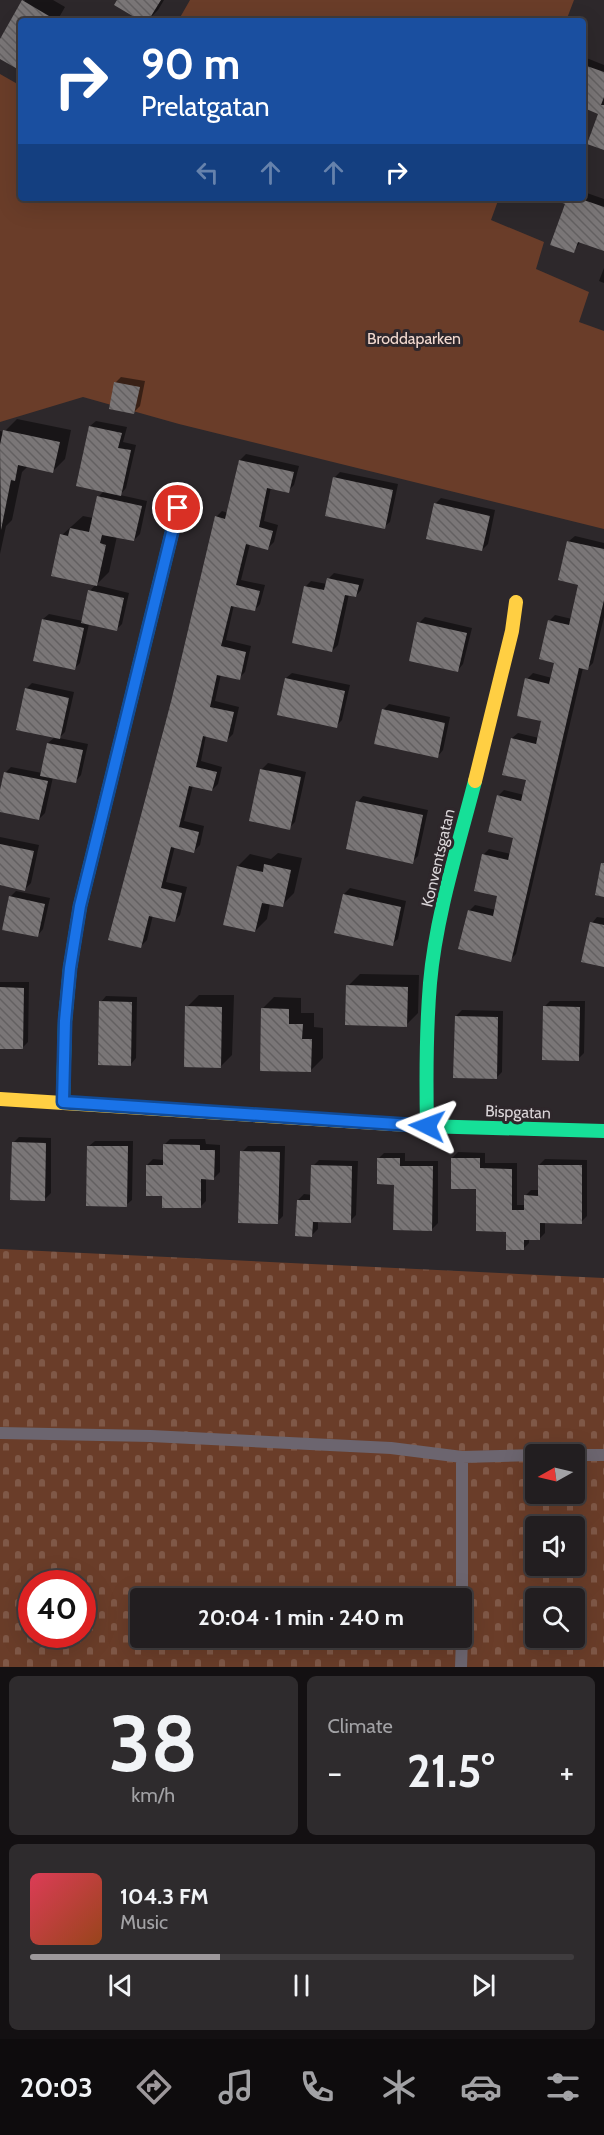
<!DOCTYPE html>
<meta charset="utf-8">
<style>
body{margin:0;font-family:Cabin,sans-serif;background:#2e2b2d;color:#f1f3f6;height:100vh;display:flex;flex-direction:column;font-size:22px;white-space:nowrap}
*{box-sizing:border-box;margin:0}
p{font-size:20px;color:#a2a2a5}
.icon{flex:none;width:33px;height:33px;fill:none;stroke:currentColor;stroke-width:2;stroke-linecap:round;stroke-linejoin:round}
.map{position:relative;height:1667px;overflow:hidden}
.sheet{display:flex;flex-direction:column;gap:9px;padding:9px;background:#131012;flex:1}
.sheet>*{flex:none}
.hud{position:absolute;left:18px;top:18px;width:568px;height:183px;border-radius:6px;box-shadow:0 6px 24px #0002,0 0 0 2px #3f3c3e;background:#1a4fa0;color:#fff;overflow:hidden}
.needle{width:39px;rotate:262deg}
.controls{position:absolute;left:525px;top:1444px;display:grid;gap:12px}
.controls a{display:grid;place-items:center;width:60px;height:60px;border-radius:6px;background:#221e20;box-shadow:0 6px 24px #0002,0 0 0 2px #3f3c3e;font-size:30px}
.speed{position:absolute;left:18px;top:1570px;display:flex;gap:12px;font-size:30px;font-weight:700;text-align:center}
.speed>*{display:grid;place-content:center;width:78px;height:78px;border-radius:50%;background:#221e20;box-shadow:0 6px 24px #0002,0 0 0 2px #3f3c3e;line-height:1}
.speed .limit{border:9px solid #d22;background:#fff;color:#111}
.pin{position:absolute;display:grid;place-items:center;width:51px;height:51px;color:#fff;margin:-26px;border:3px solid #fff;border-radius:50%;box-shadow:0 2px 6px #0007}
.me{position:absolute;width:66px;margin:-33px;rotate:273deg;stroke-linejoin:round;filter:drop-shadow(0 0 4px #0008)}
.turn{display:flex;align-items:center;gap:21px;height:126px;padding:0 24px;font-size:27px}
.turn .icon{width:78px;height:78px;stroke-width:2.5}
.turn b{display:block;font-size:42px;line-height:51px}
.lanes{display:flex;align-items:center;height:57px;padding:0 24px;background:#0003;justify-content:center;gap:30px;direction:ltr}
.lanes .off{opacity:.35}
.big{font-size:45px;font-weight:700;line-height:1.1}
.sheet .card{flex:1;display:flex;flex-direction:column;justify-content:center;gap:9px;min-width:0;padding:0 21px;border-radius:9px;background:#2e2b2d}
.sheet .dial{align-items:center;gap:0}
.dial b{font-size:78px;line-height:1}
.song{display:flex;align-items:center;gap:18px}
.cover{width:72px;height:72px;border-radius:9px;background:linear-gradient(135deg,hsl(350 70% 55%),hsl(20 70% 35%))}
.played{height:6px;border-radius:3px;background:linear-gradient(90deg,#9d989b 35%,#3f3c3e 35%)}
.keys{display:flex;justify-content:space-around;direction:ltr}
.heat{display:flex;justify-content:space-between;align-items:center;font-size:33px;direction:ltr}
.sheet .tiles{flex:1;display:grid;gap:9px;grid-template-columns:1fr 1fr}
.card:last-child{grid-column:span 2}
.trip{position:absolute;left:130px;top:1588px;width:342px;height:60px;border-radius:6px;background:#221e20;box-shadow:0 6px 24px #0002,0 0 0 2px #3f3c3e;font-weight:700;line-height:60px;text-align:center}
.tabs{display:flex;height:96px;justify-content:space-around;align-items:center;background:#0e0c0d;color:#a2a2a5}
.tabs .icon{width:42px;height:42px}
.tabs .active{color:#9d989b}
.tabs b{font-size:27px;color:#f1f3f6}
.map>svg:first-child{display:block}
.cemetery{fill:url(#cemetery-stones);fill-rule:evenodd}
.park{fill:#6a3d29}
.shadow{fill:#0007}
.building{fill:url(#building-back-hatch)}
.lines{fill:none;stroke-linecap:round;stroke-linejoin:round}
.lane{stroke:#6c656f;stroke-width:12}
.fast{stroke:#16e098;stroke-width:14}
.slow{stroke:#ffcf43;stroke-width:14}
.route-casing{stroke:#114b97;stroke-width:15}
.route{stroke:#1a73e8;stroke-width:10}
.labels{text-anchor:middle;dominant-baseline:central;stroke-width:6;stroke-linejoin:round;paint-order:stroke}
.park-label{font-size:16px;fill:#f2d9cf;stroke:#2e272b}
.street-label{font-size:16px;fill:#dad5d8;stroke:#2e272b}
</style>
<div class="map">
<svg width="604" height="1667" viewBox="0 0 604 1667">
<defs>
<pattern id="cemetery-stones" width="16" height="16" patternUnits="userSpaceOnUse" patternTransform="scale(1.5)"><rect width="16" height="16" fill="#6a3d29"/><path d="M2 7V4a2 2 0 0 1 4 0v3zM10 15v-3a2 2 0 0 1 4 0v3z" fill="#7f5847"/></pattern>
<pattern id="building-back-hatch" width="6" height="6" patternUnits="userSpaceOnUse" patternTransform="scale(1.5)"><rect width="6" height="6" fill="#7a7677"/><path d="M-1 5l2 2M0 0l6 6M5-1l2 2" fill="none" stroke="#636061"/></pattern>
</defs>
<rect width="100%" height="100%" fill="#2d282b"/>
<path class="cemetery" d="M0,1249L604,1278V1667H0ZM536,1455H574V1494H536ZM536,1527H574V1566H536ZM32,1584H82V1635H32ZM141,1599H462V1638H141ZM536,1599H574V1638H536Z"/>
<path class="park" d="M190,0H574L566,21H178Z
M0,74L21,86V198H499L491,220L544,242L536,269L589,292L579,322L604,331V529L179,424L83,397L0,422Z"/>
<path class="shadow" d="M25,0H53L65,7L57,21H21V70L0,57V42Z
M118,0H164L158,10L147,21H144Z
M584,57L604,65V148L600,113L584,107Z
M584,192L604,199V249L581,241L573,252L567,203L553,198H584Z
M604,268V283L599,281Z
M121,377L145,381L140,406L134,412L115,383Z
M17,419L71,430L65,459L53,471L27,467L22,472L12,520L6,526L0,554V431L4,432Z
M96,421L127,427L123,442L136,445L126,488L120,495L147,501L140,534L134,540L117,536L109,572L96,585L129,593L122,624L116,630L89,624L80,663L75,668L43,619L49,614L83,621L90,591L96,584L62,535L83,516L93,518L98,497L104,491L90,426Z
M246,454L299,466L294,485L288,491L271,487L264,521L278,525L274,542L268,548L250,544L241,580L265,585L260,604L255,610L234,605L226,640L251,646L245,672L239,678L221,674L215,701L239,707L233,734L227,740L206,735L201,761L222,767L218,784L212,790L193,785L184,821L204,826L200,845L194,851L175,846L166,882L187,887L180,915L175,921L153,915L147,940L141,946L174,699L216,517L222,511L228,513L240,460Z
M340,472L398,484L390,522L384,527L335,477Z
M441,498L495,510L488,544L482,550L435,504Z
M575,536L604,543V617L593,663L587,669L583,668L516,954L510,960L469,911L475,905L496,910L499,895L484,854L489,849L511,854L515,837L498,796L504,790L524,795L528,779L512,738L518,733L539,738L543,720L527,679L533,673L552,678L556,661L549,621L555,615L572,619L580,583L569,541Z
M334,573L364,579L361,590L356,596L349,594L338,645L332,651L305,587L311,581L327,584L328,579Z
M425,617L472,628L463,664L458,670L419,623Z
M292,673L350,685L342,720L336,726L286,678Z
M32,683L74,692L65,732L59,738L88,744L81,775L76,781L53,777L45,813L39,819L0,810V798L5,773L11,767L42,773L48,743L55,737L26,689Z
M389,704L450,717L443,750L438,756L383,710Z
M268,763L306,772L295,822L289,828L251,820L262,769Z
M363,796L428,810L418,856L412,862L358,802Z
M0,837L39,845L31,883L25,889L0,884Z
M278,853L302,858L294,893L282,905L270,903L267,919L255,931L238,866L250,854L271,859Z
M350,888L406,901L398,939L392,944L344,894Z
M16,891L50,898L43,929L38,935L10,897Z
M597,917L604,918V965L592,923Z
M360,974L419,975L418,1013L406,1025L348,986Z
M0,982H29L28,1042L22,1048H0Z
M199,995H234L232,1055L220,1067L187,1007Z
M106,996L137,997L136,1058L131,1064L101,1002Z
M274,997L301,998V1013H314V1027L323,1028V1058L311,1070L262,1009Z
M550,1001H585L584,1053L578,1059L544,1007Z
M462,1010L503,1011L502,1072L496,1078L456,1016Z
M19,1137L51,1138V1193L45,1199L13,1143Z
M170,1139H205L206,1144L220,1145V1172L214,1178H206V1201L200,1207L164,1194L147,1165L153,1159L164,1160V1145Z
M95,1141H133L132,1200L126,1205L89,1146Z
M248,1146H285L283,1216L277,1222L242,1152Z
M458,1152L485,1153V1163H517V1205H525V1196L531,1190H539V1165L545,1159L587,1160V1216L581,1222H545V1233L539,1239H529V1243L523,1249L478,1188L452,1158Z
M384,1153H405V1161H438V1223L432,1229L378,1159Z
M319,1160L358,1161L356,1215L350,1221L318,1220V1229L312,1235L298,1200L304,1194L312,1195L313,1166Z"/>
<path class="building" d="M22,0L54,19L21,21V71L0,59V39Z
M117,0H161L148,21H141L114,5Z
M584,65L604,72V97L601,105H604V150L587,144L598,114L584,108Z
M550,198H578L604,207V251L578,242L574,253L550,245L565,204Z
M114,382L140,387L134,414L109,409Z
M89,426L122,433L118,448L131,450L121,496L76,486Z
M3,430L60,442L53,473L18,465L15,481L11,480L1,530L0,445Z
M239,460L294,472L289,493L267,488L259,527L273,531L268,550L246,544L236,585L260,591L255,611L231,606L221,646L246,652L240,680L217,675L210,707L234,712L227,742L203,736L196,767L217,772L212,791L189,786L179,827L199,832L194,853L171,847L161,888L182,893L175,922L149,916L141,948L108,940L172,698L215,516L225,519Z
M333,477L393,490L385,529L325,516Z
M97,496L142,506L134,541L102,535L100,543L106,545L97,586L51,576L60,534L68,536L70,528L89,532Z
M434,503L490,516L482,551L426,539Z
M567,541L604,549V600L588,670L579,668L511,962L458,949L468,910L493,916L497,896L474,891L482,854L508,860L513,838L488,832L497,795L521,801L526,780L502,775L511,738L536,744L541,721L517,716L525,678L549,684L554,663L539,659L548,620L569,625L578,585L558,580Z
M327,578L359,585L356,597L345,595L332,652L292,643L304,586L324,590Z
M88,590L124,598L117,631L81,623Z
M42,619L84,628L75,670L33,661Z
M417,622L467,633L458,672L409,661Z
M285,678L345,691L337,728L277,715Z
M25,688L69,698L60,739L16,730Z
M382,709L445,723L438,758L374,744Z
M47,743L83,750L76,783L40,776Z
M260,769L301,777L290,830L249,821Z
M4,772L48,781L39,820L0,812V790Z
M356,801L423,815L413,864L346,849Z
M0,844L34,851L25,891L0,885Z
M601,863H604V897L595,895Z
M264,864L291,870L283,907L262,903L255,932L223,925L237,866L263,872Z
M343,894L401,907L393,946L334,933Z
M9,896L45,904L38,937L2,930Z
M590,922L604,925V967L581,962Z
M346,985L408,987L407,1027L345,1025Z
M0,987L24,988L23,1049H0Z
M99,1001L132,1002L131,1066L98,1065Z
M185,1006L222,1007L221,1068L184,1067Z
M543,1006L580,1007L579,1061L542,1060Z
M261,1008L289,1009V1024H303L302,1039H312L311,1072L260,1071Z
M455,1016L498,1017L497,1079L453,1078Z
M12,1142L46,1143L45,1201L10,1200Z
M163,1144L200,1145V1150H215L214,1180L201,1179V1208H162V1196H146V1165H163Z
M87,1146H128L127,1207L86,1206Z
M240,1151L280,1152L278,1224L238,1223Z
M377,1158H400V1166H433L432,1231L393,1230L394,1185L377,1184Z
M451,1158H480V1168L512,1169V1210H524V1195L538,1196V1165H582V1224L540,1223V1240H524V1250H506V1232L476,1231V1189H451Z
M311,1165L352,1166L351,1223L313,1222L312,1237L295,1236L297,1200H310Z"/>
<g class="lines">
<path class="lane" d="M0,1433L151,1436L391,1448L462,1457L536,1455
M559,1455H604
M462,1623V1457
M461,1667L462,1638"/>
<path class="fast" d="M63,1102L65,1021L70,968L80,906L178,508
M423,1126L604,1131
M427,1126C426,1078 426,1031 430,983C436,915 458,847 475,781"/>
<path class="slow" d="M475,781L512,631L516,602
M0,1099L423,1126"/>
</g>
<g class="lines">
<g class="route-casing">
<path id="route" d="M178,508L80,906L70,968L65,1021L63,1102L427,1126"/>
</g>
<use href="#route" class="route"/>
</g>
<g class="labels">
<g class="park-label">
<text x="414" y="338">Broddaparken</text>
</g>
<g class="street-label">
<text transform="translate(438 858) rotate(-77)">Konventsgatan</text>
<text transform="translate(518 1112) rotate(2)">Bispgatan</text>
</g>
</g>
</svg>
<div class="controls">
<a><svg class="needle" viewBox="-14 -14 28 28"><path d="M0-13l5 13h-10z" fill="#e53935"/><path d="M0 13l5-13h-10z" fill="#a2a2a5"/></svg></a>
<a><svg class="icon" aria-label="sound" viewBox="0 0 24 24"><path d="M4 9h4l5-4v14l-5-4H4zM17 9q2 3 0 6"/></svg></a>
<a><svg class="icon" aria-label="search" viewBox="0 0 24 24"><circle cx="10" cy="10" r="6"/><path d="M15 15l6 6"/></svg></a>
</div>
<div class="speed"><div class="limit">40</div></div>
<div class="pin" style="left:178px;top:508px;background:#d93025"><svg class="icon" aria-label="arrive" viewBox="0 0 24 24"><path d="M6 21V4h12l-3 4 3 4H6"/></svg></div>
<svg class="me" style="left:427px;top:1126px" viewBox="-20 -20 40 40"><path d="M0-17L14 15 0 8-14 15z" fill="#1a73e8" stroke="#fff" stroke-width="4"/></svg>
<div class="trip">20:04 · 1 min · 240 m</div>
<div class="hud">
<div class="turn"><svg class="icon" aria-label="right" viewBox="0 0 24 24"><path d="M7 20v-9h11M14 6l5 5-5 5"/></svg><div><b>90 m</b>Prelatgatan</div></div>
<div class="lanes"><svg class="icon off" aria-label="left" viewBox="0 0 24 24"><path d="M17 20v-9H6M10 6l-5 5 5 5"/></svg><svg class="icon off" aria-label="ahead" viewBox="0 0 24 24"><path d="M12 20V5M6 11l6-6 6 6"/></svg><svg class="icon off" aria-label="ahead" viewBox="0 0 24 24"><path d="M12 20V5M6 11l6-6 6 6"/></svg><svg class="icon" aria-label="right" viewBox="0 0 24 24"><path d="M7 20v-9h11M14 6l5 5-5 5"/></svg></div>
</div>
</div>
<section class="sheet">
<div class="tiles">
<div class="card dial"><b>38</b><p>km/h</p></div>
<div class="card"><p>Climate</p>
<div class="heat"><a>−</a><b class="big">21.5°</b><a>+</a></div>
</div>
<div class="card">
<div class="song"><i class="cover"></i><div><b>104.3 FM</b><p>Music</p></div></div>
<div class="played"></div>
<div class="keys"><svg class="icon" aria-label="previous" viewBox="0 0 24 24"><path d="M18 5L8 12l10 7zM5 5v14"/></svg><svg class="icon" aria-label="pause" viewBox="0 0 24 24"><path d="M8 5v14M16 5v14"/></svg><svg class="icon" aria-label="next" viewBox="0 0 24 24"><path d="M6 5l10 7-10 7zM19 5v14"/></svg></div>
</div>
</div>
</section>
<nav class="tabs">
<b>20:03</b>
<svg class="icon active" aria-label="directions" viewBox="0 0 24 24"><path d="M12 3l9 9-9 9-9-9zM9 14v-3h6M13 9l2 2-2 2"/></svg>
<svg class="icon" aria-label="music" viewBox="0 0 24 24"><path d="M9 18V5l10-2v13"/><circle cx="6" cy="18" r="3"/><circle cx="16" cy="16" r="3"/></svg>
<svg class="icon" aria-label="phone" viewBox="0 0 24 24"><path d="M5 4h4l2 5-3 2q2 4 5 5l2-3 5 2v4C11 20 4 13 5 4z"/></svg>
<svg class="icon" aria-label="climate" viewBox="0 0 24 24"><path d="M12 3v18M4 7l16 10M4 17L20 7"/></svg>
<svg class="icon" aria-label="car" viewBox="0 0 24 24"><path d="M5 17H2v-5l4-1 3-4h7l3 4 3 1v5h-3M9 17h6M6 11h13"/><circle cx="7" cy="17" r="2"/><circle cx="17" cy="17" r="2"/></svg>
<svg class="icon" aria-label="filters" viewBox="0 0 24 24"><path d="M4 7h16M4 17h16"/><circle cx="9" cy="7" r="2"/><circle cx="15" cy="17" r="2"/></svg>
</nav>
